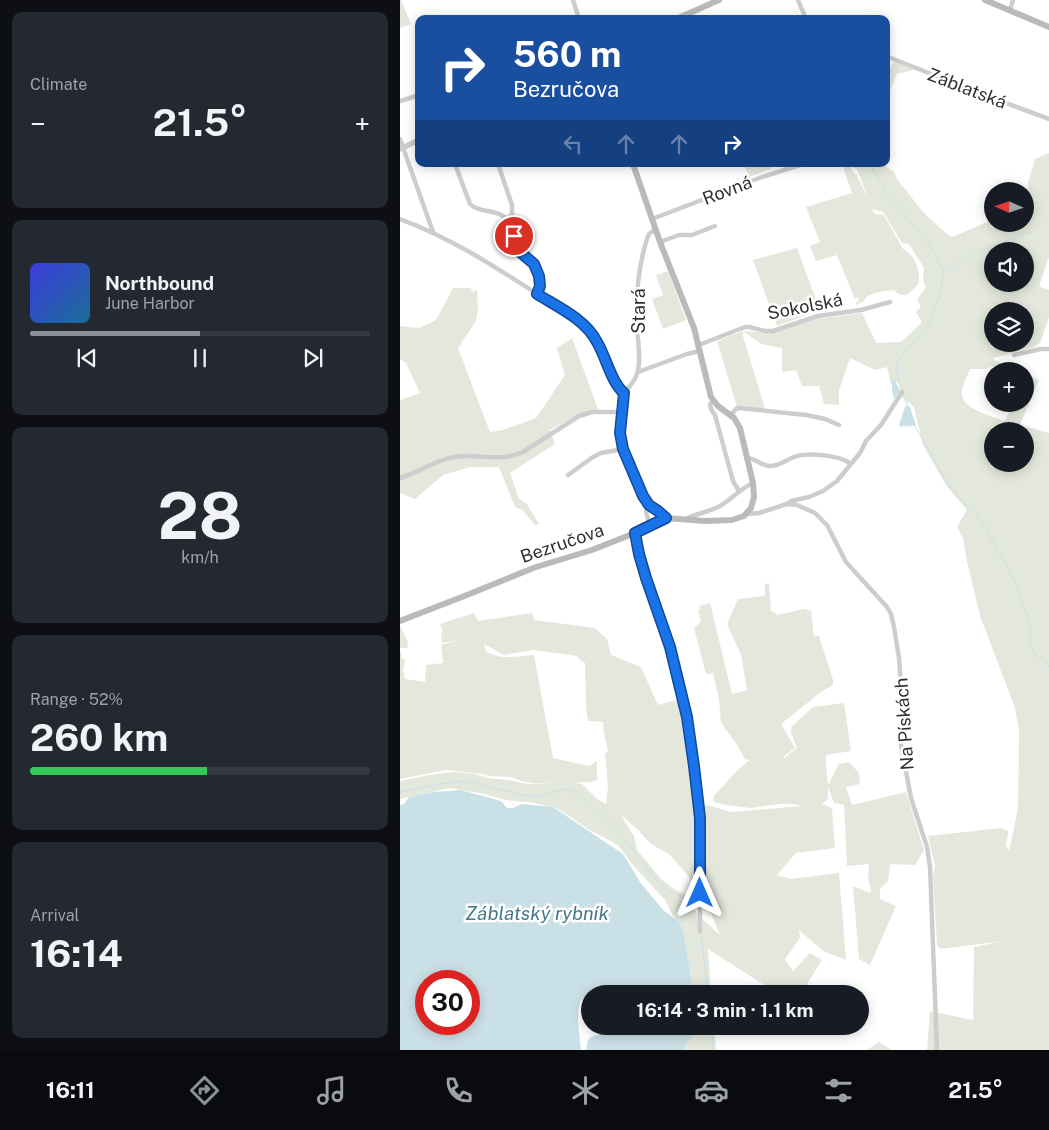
<!DOCTYPE html>
<meta charset="utf-8">
<style>
body{margin:0;font-family:"Public Sans",sans-serif;background:#242831;color:#f1f3f6;height:100vh;display:flex;flex-direction:column;font-size:19px;white-space:nowrap}
*{box-sizing:border-box;margin:0}
p{font-size:16px;color:#9ea1a6}
.icon{flex:none;width:28px;height:28px;fill:none;stroke:currentColor;stroke-width:2;stroke-linecap:round;stroke-linejoin:round}
.map{position:relative;flex:1;overflow:hidden}
.sheet{display:flex;flex-direction:column;gap:12px;padding:12px;background:#0d0f14;width:400px}
.sheet>*{flex:none}
.top-card{position:absolute;left:15px;top:15px;width:475px;height:152px;border-radius:10px;box-shadow:0 2px 12px #0003;background:#1a4fa0;color:#fff;overflow:hidden}
.needle{width:32px;rotate:273deg}
.buttons{position:absolute;left:584px;top:182px;display:grid;gap:10px}
.buttons a{display:grid;place-items:center;width:50px;height:50px;border-radius:50%;background:#171b24;box-shadow:0 2px 12px #0003;font-size:25px}
.speed{position:absolute;left:15px;top:970px;display:flex;gap:10px;font-size:25px;font-weight:700;text-align:center}
.speed>*{display:grid;place-content:center;width:65px;height:65px;border-radius:50%;background:#171b24;box-shadow:0 2px 12px #0003;line-height:1}
.speed .limit{border:8px solid #d22;background:#fff;color:#111}
.pin{position:absolute;display:grid;place-items:center;width:42px;height:42px;color:#fff;margin:-21px;border:2px solid #fff;border-radius:50%;box-shadow:0 1px 5px #0007}
.me{position:absolute;width:55px;margin:-28px;rotate:0deg;stroke-linejoin:round;filter:drop-shadow(0 0 4px #0008)}
.turn{display:flex;align-items:center;gap:18px;height:105px;padding:0 15px;font-size:22px}
.turn .icon{width:65px;height:65px;stroke-width:2.5}
.turn b{display:block;font-size:35px;line-height:42px}
.lanes{display:flex;align-items:center;height:48px;padding:0 15px;background:#0003;justify-content:center;gap:25px;direction:ltr}
.lanes .off{opacity:.35}
.big{font-size:38px;font-weight:700;line-height:1.1}
.sheet .widget{flex:1;display:flex;flex-direction:column;justify-content:center;gap:8px;min-width:0;padding:0 18px;border-radius:10px;background:#242831}
.sheet .dial{align-items:center;gap:0}
.dial b{font-size:65px;line-height:1}
.song{display:flex;align-items:center;gap:15px}
.cover{width:60px;height:60px;border-radius:8px;background:linear-gradient(135deg,hsl(240 70% 55%),hsl(200 70% 35%))}
.played{height:5px;border-radius:2px;background:linear-gradient(90deg,#8c9099 50%,#363941 50%)}
.keys{display:flex;justify-content:space-around;direction:ltr}
.heat{display:flex;justify-content:space-between;align-items:center;font-size:28px;direction:ltr}
.charge{height:8px;border-radius:4px;background:linear-gradient(90deg,#34c759 52%,#363941 0)}
.trip{position:absolute;left:181px;top:985px;width:288px;height:50px;border-radius:25px;background:#171b24;box-shadow:0 2px 12px #0003;font-weight:700;line-height:50px;text-align:center}
.dock{display:flex;height:80px;justify-content:space-around;align-items:center;background:#090b0e;color:#9ea1a6}
.dock .icon{width:35px;height:35px}
.dock .current{color:#8c9099}
.dock b{font-size:22px;color:#f1f3f6}
main{display:flex;flex:1;min-height:0}
.map>svg:first-child{display:block}
.green{fill:#e4e8dc;fill-rule:evenodd}
.water{fill:#cae0e7;fill-rule:evenodd}
.lines{fill:none;stroke-linecap:round;stroke-linejoin:round}
.stream{stroke:#cae0e7;stroke-width:1}
.minor{stroke:#cdcdcd;stroke-width:4.5}
.tertiary{stroke:#cdcdcd;stroke-width:5.5}
.secondary{stroke:#bababa;stroke-width:6}
.route-casing{stroke:#114b97;stroke-width:12}
.route{stroke:#1a73e8;stroke-width:9}
.labels{text-anchor:middle;dominant-baseline:central;stroke-width:5;stroke-linejoin:round;paint-order:stroke}
.street-label{font-size:18px;fill:#303030;stroke:#fff}
.water-label{font-size:19px;font-style:italic;fill:#45788a;stroke:#fff}
</style>
<main>
<section class="sheet">
<div class="widget"><p>Climate</p>
<div class="heat"><a>−</a><b class="big">21.5°</b><a>+</a></div>
</div>
<div class="widget">
<div class="song"><i class="cover"></i><div><b>Northbound</b><p>June Harbor</p></div></div>
<div class="played"></div>
<div class="keys"><svg class="icon" aria-label="previous" viewBox="0 0 24 24"><path d="M18 5L8 12l10 7zM5 5v14"/></svg><svg class="icon" aria-label="pause" viewBox="0 0 24 24"><path d="M8 5v14M16 5v14"/></svg><svg class="icon" aria-label="next" viewBox="0 0 24 24"><path d="M6 5l10 7-10 7zM19 5v14"/></svg></div>
</div>
<div class="widget dial"><b>28</b><p>km/h</p></div>
<div class="widget"><p>Range · 52%</p><b class="big">260 km</b><div class="charge"></div></div>
<div class="widget"><p>Arrival</p><b class="big">16:14</b></div>
</section>
<div class="map">
<svg width="649" height="1050" viewBox="0 0 649 1050">
<rect width="100%" height="100%" fill="#fff"/>
<path class="green" d="M0,0H1L11,24L0,28Z
M494,61L514,70L497,74L486,99V74Z
M649,153V257L639,286L649,290V317L640,343L634,347L594,358V360L602,363L585,369H570C567,376 563,384 562,391C559,409 592,416 605,421L613,404H625V378L626,375L639,380L620,425L649,433V1050H527L530,1011L573,1020L574,947L604,941L540,949L537,945L533,877L535,866L528,836L602,828L608,831V834L606,844L609,852L618,808L619,731L615,708L580,616L566,557L563,538L557,527L567,510L546,485L523,445L514,407L502,397V393L498,382L491,385L487,367L475,370L450,358L439,390V405L424,404L419,386H402L396,370L382,372V348L361,344L343,331V336L365,409L337,407L317,341L343,331L372,333L417,319L462,313L476,343L501,342L522,322L516,312L521,306L517,300L526,287L523,280L524,268L509,244L502,243L483,212L472,209L475,214L484,215L503,249C516,256 520,269 519,283C512,291 504,302 494,290C484,291 475,292 466,297L464,301L456,305V302L459,301L458,298L455,299L437,255L416,261L410,246L420,242L406,207L452,193L442,164H449L453,172L457,175L469,201L457,169L452,167L451,164H483L494,172L497,179L523,212L548,235L552,237L592,220V224H625V212L630,210L628,183L635,159ZM592,251H625V284H592ZM592,311H625V344H592ZM592,431H625V464H592Z
M344,164H370L371,169L349,177Z
M397,248L420,310L377,326L353,260Z
M268,271L286,320L263,329L252,299L263,295L256,275Z
M53,288H71L72,292L77,290L78,311L76,321L58,348L90,432L103,430L136,418L165,375L157,348L172,338L198,409L179,414L150,430L155,444L110,473L119,499L127,504L139,524L135,525L122,510L115,507L99,467H70L43,475L15,499L0,493V400L20,393L6,363L0,359V326L19,328L36,320Z
M369,583L371,611L378,615L403,609L411,611L414,636H419L433,680V685L421,692L381,724L395,748L383,757L384,758L397,748L391,733L392,726L413,707L444,703L451,751L426,755V764L428,785L439,764L449,762L459,773L460,784L446,787L452,805L506,792L524,850L515,865L490,864L488,881L480,889V899L496,906L470,965L459,959L453,886L471,893L468,876L469,864L447,866L444,805L434,803L428,787V799L422,804L432,808L435,848L396,853L377,875L391,879L439,873L446,960L423,951L399,930L400,938L385,959L393,971L410,953L422,960L407,984L418,994H378L373,990V988L361,983L308,949L311,994H295L292,983L284,934L280,923L274,918L265,900L232,864L218,845L188,829L171,817L156,808L135,803L106,800L80,793L50,788L0,799V781L29,775L53,772L75,774L88,778L109,780L127,784L154,783H133L125,782L111,777L90,776L82,774L46,770L0,779V652L2,653L1,657L5,660V662L3,669L5,679L25,682L26,665L43,663L41,645L58,640L42,643L41,633L43,632L40,624L74,613L78,621L132,613L134,620L195,628L207,639L211,655L241,667L258,705L280,699L291,762L295,802L332,812L402,806L394,804H380L351,808L326,805L314,802L313,799L314,796L334,774L349,760L345,759L336,743L321,723L319,699L313,673L306,674L294,628L301,622L298,611L300,610L299,606L310,603L332,694L347,690L341,655L327,624L338,599L365,596V584ZM84,644L104,655L133,650L177,656L181,661L185,663L186,706L188,721L203,722L204,733L208,751L205,754L208,786L206,804L197,799L182,784L173,783L191,782L197,780V761L189,766L153,758L134,655C118,656 100,661 86,651ZM220,814L237,829L251,844L270,855L290,878L310,911L320,935L298,915L286,895L274,889L261,879L237,850L234,836Z
M0,625L9,645H7L8,648H0Z
M291,1026H314L316,1050H277Z
M479,1042L492,1050H467Z"/>
<path class="water" d="M492,381H495L500,391L494,399L492,391Z
M507,405L510,407L516,426L499,425L505,407Z
M61,790L101,801L107,808H113L122,804L153,807L223,854L240,882L263,910L280,923L284,934L292,983L295,994H190V999L181,1000C175,1013 180,1036 181,1050H0V805L4,804L9,797L33,792ZM26,981H69V1024H26Z
M203,1026H300L282,1050H186C188,1040 187,1037 198,1035Z"/>
<g class="lines">
<path class="stream" d="M470,164L487,194L529,244L544,272L539,297L528,324L513,344L503,353L497,363L496,372L501,390
M545,271L577,252L631,232
M502,393L509,408
M501,425L500,426H510
M515,426L548,484L557,496L576,513L611,572L630,623V645L635,655L644,658L649,667
M0,792L41,784L64,781L128,796H139L165,789L181,795L224,838L257,881L269,891L282,897L287,902L298,927
M301,933L308,994
M311,1026L313,1050"/>
<path class="minor" d="M173,0L179,19
M398,0L406,19
M610,10L613,0
M486,56L571,90L649,119
M0,101L19,95
M0,139L33,232
M55,164L70,204C79,213 93,209 103,216C114,223 114,240 120,251C122,256 128,257 131,261C140,270 142,284 137,294
M98,164L112,205V214L107,220
M0,219C60,241 113,279 167,313C178,321 189,328 196,340C206,356 209,380 224,393L220,433L223,449L243,496L249,505L258,511L266,518
M252,219L362,177L403,164
M260,242L279,235H292L315,226
M299,345L345,327H349L365,331H373L418,316L461,310L490,302
M614,355L641,349H649
M238,372L287,354L300,351
M224,393C229,387 235,381 237,374C242,360 237,338 237,323C236,293 238,268 247,239L249,234L256,229
M313,400L310,405L312,411L315,415L333,481L339,491
M331,415L336,409L339,408L406,415L425,419L439,425
M347,458C355,458 360,465 369,466C377,467 386,460 394,457C407,452 440,455 451,464
M168,475L193,457L201,453L223,449
M0,478C18,473 35,460 54,457C78,453 99,463 123,452L179,416L192,412H221
M387,504L397,505L415,513L427,525L446,562L487,607L491,614L494,627L499,658L502,698L501,745L511,798L527,847L530,867L537,1050
M249,505L246,512L250,525
M347,514L359,513L387,504L391,501L409,497L423,491L437,481L460,453L466,441L481,425L502,392
M286,519C297,513 309,512 320,506C332,499 341,488 353,483
M235,533C243,571 258,608 270,645C277,668 282,692 287,715C302,786 300,859 300,931"/>
<path class="tertiary" d="M0,149L19,140"/>
<path class="secondary" d="M585,0L649,27
M276,19L319,0
M0,621L67,595L136,567L192,550L240,531L266,518L305,521L332,520L344,516L351,508L354,497L353,483L340,428L334,418L318,406L311,397L294,328L260,242L233,164"/>
</g>
<g class="lines">
<g class="route-casing">
<path id="route" d="M114,236L120,252L134,264L139,276L140,286L137,294C158,307 185,319 197,342C206,357 211,382 224,393L220,433L223,449L243,496L249,505L258,511L266,518L235,533L239,554L246,578L270,647L287,717L294,766L300,818V893"/>
</g>
<use href="#route" class="route"/>
</g>
<g class="labels">
<g class="street-label">
<text transform="translate(567 88) rotate(21)">Záblatská</text>
<text transform="translate(327 190) rotate(-21)">Rovná</text>
<text transform="translate(405 306) rotate(-11)">Sokolská</text>
<text transform="translate(238 311) rotate(-90)">Stará</text>
<text transform="translate(162 543) rotate(-19)">Bezručova</text>
<text transform="translate(504 724) rotate(-94)">Na Pískách</text>
</g>
<g class="water-label">
<text x="137" y="913">Záblatský rybník</text>
</g>
</g>
</svg>
<div class="buttons">
<a><svg class="needle" viewBox="-14 -14 28 28"><path d="M0-13l5 13h-10z" fill="#e53935"/><path d="M0 13l5-13h-10z" fill="#9ea1a6"/></svg></a>
<a><svg class="icon" aria-label="sound" viewBox="0 0 24 24"><path d="M4 9h4l5-4v14l-5-4H4zM17 9q2 3 0 6"/></svg></a>
<a><svg class="icon" aria-label="layers" viewBox="0 0 24 24"><path d="M12 4l9 5-9 5-9-5zM3 14l9 5 9-5"/></svg></a>
<a>+</a>
<a>−</a>
</div>
<div class="speed"><div class="limit">30</div></div>
<div class="pin" style="left:114px;top:236px;background:#d93025"><svg class="icon" aria-label="arrive" viewBox="0 0 24 24"><path d="M6 21V4h12l-3 4 3 4H6"/></svg></div>
<svg class="me" style="left:300px;top:893px" viewBox="-20 -20 40 40"><path d="M0-17L14 15 0 8-14 15z" fill="#1a73e8" stroke="#fff" stroke-width="4"/></svg>
<div class="trip">16:14 · 3 min · 1.1 km</div>
<div class="top-card">
<div class="turn"><svg class="icon" aria-label="right" viewBox="0 0 24 24"><path d="M7 20v-9h11M14 6l5 5-5 5"/></svg><div><b>560 m</b>Bezručova</div></div>
<div class="lanes"><svg class="icon off" aria-label="left" viewBox="0 0 24 24"><path d="M17 20v-9H6M10 6l-5 5 5 5"/></svg><svg class="icon off" aria-label="ahead" viewBox="0 0 24 24"><path d="M12 20V5M6 11l6-6 6 6"/></svg><svg class="icon off" aria-label="ahead" viewBox="0 0 24 24"><path d="M12 20V5M6 11l6-6 6 6"/></svg><svg class="icon" aria-label="right" viewBox="0 0 24 24"><path d="M7 20v-9h11M14 6l5 5-5 5"/></svg></div>
</div>
</div>
</main>
<nav class="dock">
<b>16:11</b>
<svg class="icon current" aria-label="directions" viewBox="0 0 24 24"><path d="M12 3l9 9-9 9-9-9zM9 14v-3h6M13 9l2 2-2 2"/></svg>
<svg class="icon" aria-label="music" viewBox="0 0 24 24"><path d="M9 18V5l10-2v13"/><circle cx="6" cy="18" r="3"/><circle cx="16" cy="16" r="3"/></svg>
<svg class="icon" aria-label="phone" viewBox="0 0 24 24"><path d="M5 4h4l2 5-3 2q2 4 5 5l2-3 5 2v4C11 20 4 13 5 4z"/></svg>
<svg class="icon" aria-label="climate" viewBox="0 0 24 24"><path d="M12 3v18M4 7l16 10M4 17L20 7"/></svg>
<svg class="icon" aria-label="car" viewBox="0 0 24 24"><path d="M5 17H2v-5l4-1 3-4h7l3 4 3 1v5h-3M9 17h6M6 11h13"/><circle cx="7" cy="17" r="2"/><circle cx="17" cy="17" r="2"/></svg>
<svg class="icon" aria-label="filters" viewBox="0 0 24 24"><path d="M4 7h16M4 17h16"/><circle cx="9" cy="7" r="2"/><circle cx="15" cy="17" r="2"/></svg>
<b>21.5°</b>
</nav>
